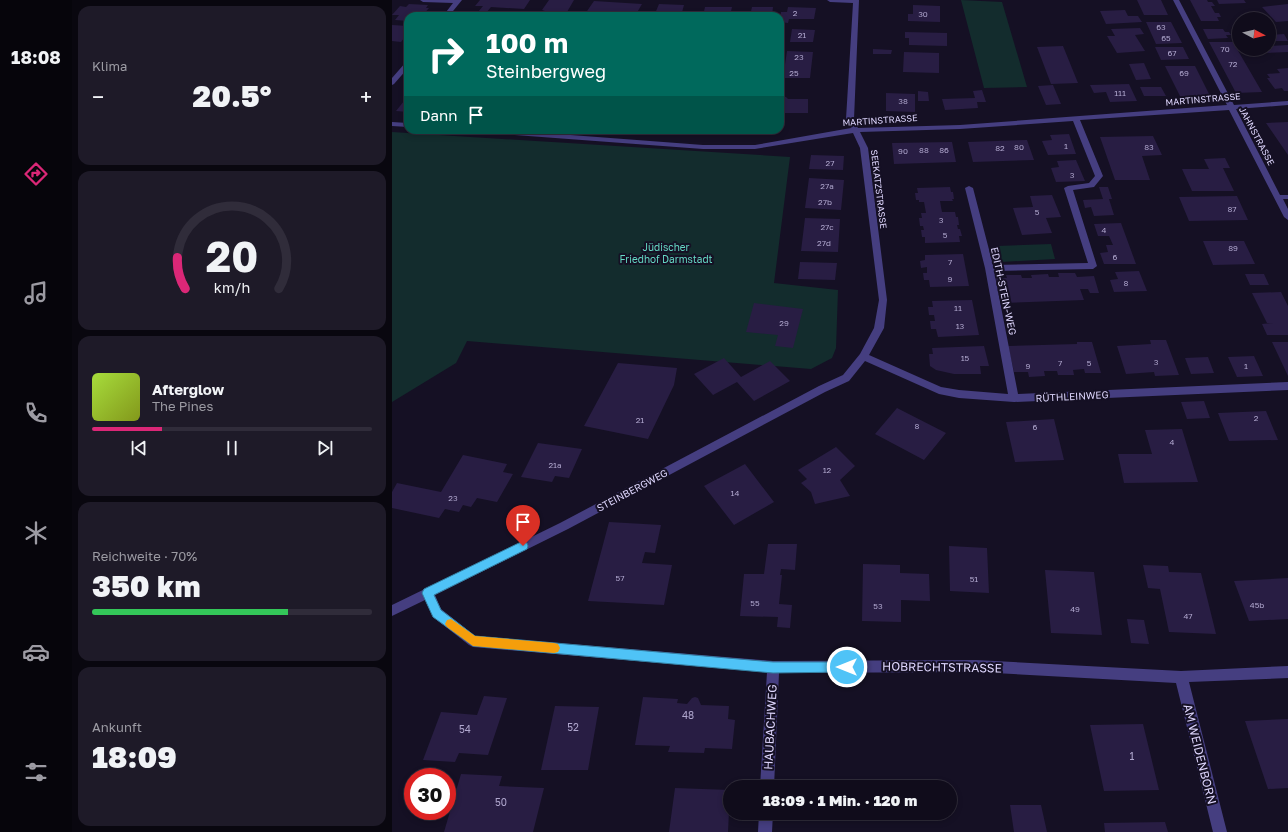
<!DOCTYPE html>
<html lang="de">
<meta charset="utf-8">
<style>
body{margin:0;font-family:"Golos Text",sans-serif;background:#1e1a28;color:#f1f3f6;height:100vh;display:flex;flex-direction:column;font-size:15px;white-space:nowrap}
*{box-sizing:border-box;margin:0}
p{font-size:13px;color:#9c9ba3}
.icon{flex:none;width:22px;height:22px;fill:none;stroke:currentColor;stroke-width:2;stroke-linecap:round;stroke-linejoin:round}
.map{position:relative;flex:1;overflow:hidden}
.drawer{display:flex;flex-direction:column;gap:6px;padding:6px;background:#09070f;width:320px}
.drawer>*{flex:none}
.top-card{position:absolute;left:12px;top:12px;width:380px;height:122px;border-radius:12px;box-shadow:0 2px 6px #0003,0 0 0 1px #302c3a;background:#00695c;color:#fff;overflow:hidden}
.needle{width:26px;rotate:97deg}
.buttons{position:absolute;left:840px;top:12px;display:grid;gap:8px}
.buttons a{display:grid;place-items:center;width:44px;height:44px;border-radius:50%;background:#100c1b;box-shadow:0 2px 6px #0003,0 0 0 1px #302c3a;font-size:20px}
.speed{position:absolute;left:12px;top:768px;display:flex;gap:8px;font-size:20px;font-weight:700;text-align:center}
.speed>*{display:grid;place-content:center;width:52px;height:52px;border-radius:50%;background:#100c1b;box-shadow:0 2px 6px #0003,0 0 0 1px #302c3a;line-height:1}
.speed .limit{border:6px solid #d22;background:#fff;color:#111}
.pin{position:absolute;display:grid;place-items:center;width:34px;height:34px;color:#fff;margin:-41px -17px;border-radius:50% 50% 50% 0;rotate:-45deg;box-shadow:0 0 4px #0007}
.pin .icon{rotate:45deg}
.me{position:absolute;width:44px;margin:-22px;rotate:270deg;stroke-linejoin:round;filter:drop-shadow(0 0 3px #0008)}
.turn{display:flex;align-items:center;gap:14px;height:84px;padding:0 16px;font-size:18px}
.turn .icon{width:52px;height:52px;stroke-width:2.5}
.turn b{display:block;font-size:28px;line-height:34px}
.then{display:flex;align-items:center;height:38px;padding:0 16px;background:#0003;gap:8px;font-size:15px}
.big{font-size:30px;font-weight:800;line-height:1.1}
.drawer .tile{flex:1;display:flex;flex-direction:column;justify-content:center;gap:6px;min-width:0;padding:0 14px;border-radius:12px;background:#1e1a28}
.drawer .dial{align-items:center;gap:0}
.dial svg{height:104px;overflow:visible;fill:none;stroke:#302c3a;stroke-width:7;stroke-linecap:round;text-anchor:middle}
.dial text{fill:#f1f3f6;stroke:none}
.song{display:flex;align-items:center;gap:12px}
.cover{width:48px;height:48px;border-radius:6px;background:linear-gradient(135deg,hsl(80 70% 55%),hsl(70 70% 35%))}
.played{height:4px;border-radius:2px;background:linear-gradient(90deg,#db2777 25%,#302c3a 25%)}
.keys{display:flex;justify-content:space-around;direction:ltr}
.heat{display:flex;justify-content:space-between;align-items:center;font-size:22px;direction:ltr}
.charge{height:6px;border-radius:3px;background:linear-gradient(90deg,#34c759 70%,#302c3a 0)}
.trip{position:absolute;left:331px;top:780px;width:234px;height:40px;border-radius:20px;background:#100c1b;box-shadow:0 2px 6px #0003,0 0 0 1px #302c3a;font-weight:800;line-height:40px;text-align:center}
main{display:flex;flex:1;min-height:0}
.dock{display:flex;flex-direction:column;width:72px;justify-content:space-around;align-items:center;background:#06050b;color:#9c9ba3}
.dock .icon{width:28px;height:28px}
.dock .on{color:#db2777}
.dock b{font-size:18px;color:#f1f3f6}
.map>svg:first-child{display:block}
.green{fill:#132c2d}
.building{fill:#281d43}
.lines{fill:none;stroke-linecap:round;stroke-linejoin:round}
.minor{fill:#453e80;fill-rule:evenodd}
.route{fill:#4fc3f7;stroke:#337fa1}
.slow{fill:#f59e0b}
.labels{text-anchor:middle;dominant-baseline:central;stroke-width:4;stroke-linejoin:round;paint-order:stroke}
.number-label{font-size:8px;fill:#b0a7ce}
.far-street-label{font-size:9px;fill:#ddd5fc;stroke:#151024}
.park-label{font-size:10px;fill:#65d8c4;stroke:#151024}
.street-label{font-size:10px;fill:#ddd5fc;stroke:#151024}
.near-number-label{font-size:10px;fill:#b0a7ce}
.near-street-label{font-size:12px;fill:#ddd5fc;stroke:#151024}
</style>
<main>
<nav class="dock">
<b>18:08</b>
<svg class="icon on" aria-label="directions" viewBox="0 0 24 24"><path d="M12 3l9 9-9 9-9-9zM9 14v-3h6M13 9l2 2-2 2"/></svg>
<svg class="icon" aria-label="music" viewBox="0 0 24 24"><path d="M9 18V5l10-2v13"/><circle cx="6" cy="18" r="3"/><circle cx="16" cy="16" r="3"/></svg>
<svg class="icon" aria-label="phone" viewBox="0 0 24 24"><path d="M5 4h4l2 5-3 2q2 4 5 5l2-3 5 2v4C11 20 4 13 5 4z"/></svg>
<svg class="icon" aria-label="climate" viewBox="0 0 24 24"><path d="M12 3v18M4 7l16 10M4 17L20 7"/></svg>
<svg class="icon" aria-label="car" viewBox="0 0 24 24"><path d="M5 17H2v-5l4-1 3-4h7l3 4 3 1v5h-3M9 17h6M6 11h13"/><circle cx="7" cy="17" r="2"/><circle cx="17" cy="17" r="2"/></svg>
<svg class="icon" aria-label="filters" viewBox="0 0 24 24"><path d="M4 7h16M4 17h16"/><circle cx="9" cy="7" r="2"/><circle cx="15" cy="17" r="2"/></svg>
</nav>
<section class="drawer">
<div class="tile"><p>Klima</p>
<div class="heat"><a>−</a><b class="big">20.5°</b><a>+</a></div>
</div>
<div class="tile dial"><svg viewBox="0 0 100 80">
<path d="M14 69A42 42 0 1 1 86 69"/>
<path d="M14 69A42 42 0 0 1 8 45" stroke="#db2777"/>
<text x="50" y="56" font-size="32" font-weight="700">20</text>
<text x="50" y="72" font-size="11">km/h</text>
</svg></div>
<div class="tile">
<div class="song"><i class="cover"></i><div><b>Afterglow</b><p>The Pines</p></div></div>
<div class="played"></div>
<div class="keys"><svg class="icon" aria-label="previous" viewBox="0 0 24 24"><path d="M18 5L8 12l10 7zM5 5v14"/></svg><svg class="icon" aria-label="pause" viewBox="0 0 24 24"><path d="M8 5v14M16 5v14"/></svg><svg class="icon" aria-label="next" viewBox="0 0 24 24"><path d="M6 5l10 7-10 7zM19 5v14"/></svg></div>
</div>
<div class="tile"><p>Reichweite · 70%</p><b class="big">350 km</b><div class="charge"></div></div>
<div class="tile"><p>Ankunft</p><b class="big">18:09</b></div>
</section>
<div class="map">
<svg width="896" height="832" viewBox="0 0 896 832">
<rect width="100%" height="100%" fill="#151024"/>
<path class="green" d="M569,0L610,2L635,87L592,88Z
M0,132L398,157L382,283L446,290L444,348L440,358L419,369L75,341L64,363L0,402Z
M659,244L663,259L609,262L605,246Z"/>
<path class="building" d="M88,0H138L132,9L99,7L94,13L86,12L91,6H83Z
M157,0H182L175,12L166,11L163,16L150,15L153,11L150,10Z
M745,0H769L776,15H752Z
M798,0H815L816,2H820L823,6H819L823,13H827L829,17H825L827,21H809Z
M825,0H852L854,3L827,4Z
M202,1L250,4L243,16L193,14Z
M17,4L36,5L34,8H37L30,16H16V21L3,20L7,15H0L8,6L14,7Z
M267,4L292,5L289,16H262Z
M896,4V21L884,22L870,7Z
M521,5L548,6V22L516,21V14H521Z
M313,7H340L338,16H311Z
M360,7H381L380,16H358Z
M396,7L424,8L422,19H397L396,23L388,22L389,12H395Z
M733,10L736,16H746L750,22L714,24L708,11Z
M754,22H779L790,43L764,44Z
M0,25L16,26V33L9,42L0,41Z
M748,28L752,34L743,35L753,51L725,53L715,36H723L719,29Z
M400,29L423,30L421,42H398Z
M811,29H831L833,32H837L839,35H834L836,38L816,39Z
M513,32L555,33V46L517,45V38H513Z
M892,34L896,41H877V35Z
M817,42H841L870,92L844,93Z
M896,45V52L872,53L869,49H877V46Z
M671,46L686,83L659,84L645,47Z
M763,47H791L797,59L769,60Z
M481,49L500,50L499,54H481Z
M395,51L421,52L418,78H391Z
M512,52L547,53V73L511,72Z
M752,63L759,79L744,80L737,64Z
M773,66H803L820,100H790Z
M896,68V91H892L890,88L883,89L875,78H878L875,74L888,73L885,69Z
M737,84L745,101L718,102L714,92L702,93L698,85Z
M661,85L669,104L654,105L646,86Z
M748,87H769L774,96H752Z
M590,90L594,102H585L586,108L553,110L550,99L583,98L581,91Z
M526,91L536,92L537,101H526Z
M494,93L523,94V112L494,111Z
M16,96V112L4,111Z
M388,96L394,97L396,99H416V113H388Z
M896,122V155L874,123Z
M677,134L684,154L656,155L650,141L660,140L658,135Z
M761,136L770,155L750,156L758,180H723L708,137Z
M635,140L642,160L581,162L576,142Z
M560,142L564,162L502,164L500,143Z
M419,155L452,156L451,170L417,169Z
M833,158L838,168H831L842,191H800L790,169H817L812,159Z
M684,160L693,181L664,182L659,168L667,167L665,161Z
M417,178L452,180L449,210L413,208Z
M558,187L559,192H561L562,199H560L561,201H548L549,207L550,212H563L564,217H566L567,225H565L566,229H568L570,236H567L568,242L533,243V237H530L529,230H532L531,226H528L527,218H530L529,213H534L532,202H527V200H524L523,193H526L525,188Z
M707,187H716L720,199H717L722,215L702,216L699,207L693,208L691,200L711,199Z
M660,195L669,217L654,218L660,233L630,235L621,208L641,207L638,196Z
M845,196L856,220L797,221L787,197Z
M413,218L448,219L446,252L409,251Z
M729,223L744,264H712L708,253L716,252L714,245H721L717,236H706L702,224Z
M811,241H852L863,264L821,265Z
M571,254L577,286L538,287L537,280H532L531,273H535V267L529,268L528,261L533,260V255Z
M408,262L445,263L443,280L406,279Z
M747,271L755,291L722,292L718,280L726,279L723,272Z
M666,273H683L685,277L702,276L707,293H698L696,289H688L692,300L609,303L604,278H615L614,275H629L630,278H640L639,275L656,274L657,277H667Z
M853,274H872L877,285H858Z
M889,292L896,306V335H875L870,324L881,323H875L860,293Z
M580,300L587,335L546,337L544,329H539L538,321H543L542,315H537L536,307H541L540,301Z
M362,303L411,309L401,348L383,346L386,335L354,332Z
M758,340H774L787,375L763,376L762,372L734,374L725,346L759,344Z
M685,342H700L709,373H693L692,369L681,370L682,375H666L665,371H652L653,376L637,377L636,372H622L616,346L685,344Z
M880,342H896V376Z
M592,346L597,366H588L589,374H562L544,370L538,366L537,354H541L540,348Z
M862,356L871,376L845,377L836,357Z
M816,357L822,373L799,374L793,358Z
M332,358L349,377L378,361L398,381L362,401L345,382L321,395L302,374Z
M226,363L285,368L282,385L256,439L192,426Z
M812,401L818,418L795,419L789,402Z
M505,408L554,433L532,460L483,434Z
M874,411L886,440L837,441L826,413Z
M662,419L672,460L623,462L614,422Z
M790,429L806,482L732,483L726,454H760L753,430Z
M146,443L190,449L177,478L163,476L160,482L129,477Z
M444,447L463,466L448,480L458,496L423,504L419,492L409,483L415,479L406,470Z
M71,455L115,464L111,472L121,474L105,502L85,498L79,507L71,505L67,512L53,509L47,518L0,508V492L5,483L49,492Z
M353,464L382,502L342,525L312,486Z
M217,522L269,525L263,553L253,552L250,563L280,565L272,605L196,601Z
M376,544H405L403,570L389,569L388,575H390L387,604L400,605L398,628L385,627L386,617L348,616L352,574H372Z
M557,546L595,548L597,593L558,591Z
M471,564L508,565V573L537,574L538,601L509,600V622L470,621Z
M751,565L776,566L777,572L809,573L824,634L777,632L768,589L756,588Z
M653,570L702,572L710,635L659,633Z
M896,578V619L857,621L842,581Z
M735,619L752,620L757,644L739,643Z
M92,696L115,698L96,755L67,753L63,762L31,760L49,712L85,715Z
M251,697L286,699L285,703L295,704L300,698L303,697L306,698L309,705L337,706L336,719L343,720L340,749L313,748L312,753L276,752L278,746L243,745Z
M163,706L207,707L196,770H149Z
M896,719V788L876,789L853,721Z
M751,724L767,790L712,791L698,725Z
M69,774L110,776L107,786L152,788L141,832H52Z
M283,788L338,790L336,832H277Z
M618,805H649L655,832H622Z
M773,822L776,832H713L712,823Z"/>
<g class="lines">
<path class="minor" d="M28,0H70L57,16H51L61,3L31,2Z
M435,0H467L462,119L466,128L568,125L835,105L781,0H787L842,105L896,101V105L844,109L888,195H896V199H891L896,209V220L892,217L837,110L688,120L711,176L702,187L681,190L705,266L701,269L602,271L626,394L896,382V390L622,402L567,398L547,394L473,361L457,381L433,392L176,529L43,595L49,609L83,636L381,661L584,660L789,671L896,666V678L797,682L835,832H821L784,683L584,672L387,673L382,787H368L375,672L81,647L77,645L41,617L33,600L0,616V605L168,523L427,386L451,375L468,354L482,328L487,300L468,148L461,133L363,149H311L82,132L78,130H112L311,145H363L459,128L454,119L461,3L438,2ZM681,121L703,176L697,183L676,186L672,188L696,263L601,265L581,188L577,186L573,188L593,268L616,394L567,390L549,387L477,355L492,328L495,300L476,148L468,132L568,129Z
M16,61V68L2,84L0,85V78L14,62Z
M0,122L16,123V127L0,126Z
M367,813H381L380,832H366Z"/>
</g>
<path class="route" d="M131,541L135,543L136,546L135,549L42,595L49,610L83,636L381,662H455L459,663L460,667L459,671L455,672L381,673L81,646L41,617L30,593L32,589Z"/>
<path class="slow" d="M59,619L83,636L162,643L166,644L168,648L166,652L162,653L81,646L55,627L53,624L55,620Z"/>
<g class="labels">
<g class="number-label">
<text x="403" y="13">2</text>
<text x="531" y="14">30</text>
<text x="769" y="27">63</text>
<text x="410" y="35">21</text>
<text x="774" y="38">65</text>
<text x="833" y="49">70</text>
<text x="780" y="53">67</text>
<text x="407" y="57">23</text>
<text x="841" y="64">72</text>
<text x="402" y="73">25</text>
<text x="792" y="73">69</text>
<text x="728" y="93">111</text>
<text x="511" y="101">38</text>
<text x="674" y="146">1</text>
<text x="627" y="147">80</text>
<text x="757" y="147">83</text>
<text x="608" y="148">82</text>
<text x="532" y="150">88</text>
<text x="552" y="150">86</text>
<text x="511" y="151">90</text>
<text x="438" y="163">27</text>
<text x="680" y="175">3</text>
<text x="435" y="186">27a</text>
<text x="433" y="202">27b</text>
<text x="840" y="209">87</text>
<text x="645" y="212">5</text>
<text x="549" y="220">3</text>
<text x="435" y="227">27c</text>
<text x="712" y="230">4</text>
<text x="553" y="235">5</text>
<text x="432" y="243">27d</text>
<text x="841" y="248">89</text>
<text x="723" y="257">6</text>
<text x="558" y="262">7</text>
<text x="558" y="279">9</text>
<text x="734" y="283">8</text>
<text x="566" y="308">11</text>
<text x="392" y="323">29</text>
<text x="568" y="326">13</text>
<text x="573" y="358">15</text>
<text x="764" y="362">3</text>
<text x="668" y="363">7</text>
<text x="697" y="363">5</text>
<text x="636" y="366">9</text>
<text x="854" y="366">1</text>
<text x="864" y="418">2</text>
<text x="248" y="420">21</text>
<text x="525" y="426">8</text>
<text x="643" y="427">6</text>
<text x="780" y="442">4</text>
<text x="163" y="465">21a</text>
<text x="435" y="470">12</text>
<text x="343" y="493">14</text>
<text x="61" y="498">23</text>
<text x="228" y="578">57</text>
<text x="582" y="579">51</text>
<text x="363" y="603">55</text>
<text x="865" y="605">45b</text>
<text x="486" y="606">53</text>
<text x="683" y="609">49</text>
<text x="796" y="616">47</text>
</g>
<g class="far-street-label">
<text transform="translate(811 99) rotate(-5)">MARTINSTRASSE</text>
<text transform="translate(488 120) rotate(-4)">MARTINSTRASSE</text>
<text transform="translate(865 136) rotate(62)">JAHNSTRASSE</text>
<text transform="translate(487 189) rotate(83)">SEEKATZSTRASSE</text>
</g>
<g class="park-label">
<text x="274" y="247">Jüdischer<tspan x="274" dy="12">Friedhof Darmstadt</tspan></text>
</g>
<g class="street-label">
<text transform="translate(612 291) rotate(78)">EDITH-STEIN-WEG</text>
<text transform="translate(680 396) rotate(-3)">RÜTHLEINWEG</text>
<text transform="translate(240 490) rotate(-28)">STEINBERGWEG</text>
</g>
<g class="near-number-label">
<text x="296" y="715">48</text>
<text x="181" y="727">52</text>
<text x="73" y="729">54</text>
<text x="740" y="756">1</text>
<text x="109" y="802">50</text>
</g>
<g class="near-street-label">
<text transform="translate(550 667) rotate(1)">HOBRECHTSTRASSE</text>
<text transform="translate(378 727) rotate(-87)">HAUBACHWEG</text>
<text transform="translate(808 754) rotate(76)">AM WEIDENBORN</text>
</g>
</g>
</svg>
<div class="buttons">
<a><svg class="needle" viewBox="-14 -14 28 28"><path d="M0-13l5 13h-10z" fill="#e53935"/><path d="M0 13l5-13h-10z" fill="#9c9ba3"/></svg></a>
</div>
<div class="speed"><div class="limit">30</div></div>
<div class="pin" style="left:131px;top:546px;background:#d93025"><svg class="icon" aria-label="arrive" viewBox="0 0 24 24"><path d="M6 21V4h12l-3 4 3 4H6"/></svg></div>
<svg class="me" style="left:455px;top:667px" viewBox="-20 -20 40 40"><circle r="17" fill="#4fc3f7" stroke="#fff" stroke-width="3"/><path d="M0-11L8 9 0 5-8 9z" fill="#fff"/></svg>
<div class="trip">18:09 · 1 Min. · 120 m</div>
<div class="top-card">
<div class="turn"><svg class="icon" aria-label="right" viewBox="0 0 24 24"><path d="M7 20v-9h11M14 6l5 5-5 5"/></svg><div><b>100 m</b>Steinbergweg</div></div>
<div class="then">Dann<svg class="icon" aria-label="arrive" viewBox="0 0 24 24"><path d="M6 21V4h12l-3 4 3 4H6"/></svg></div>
</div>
</div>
</main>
